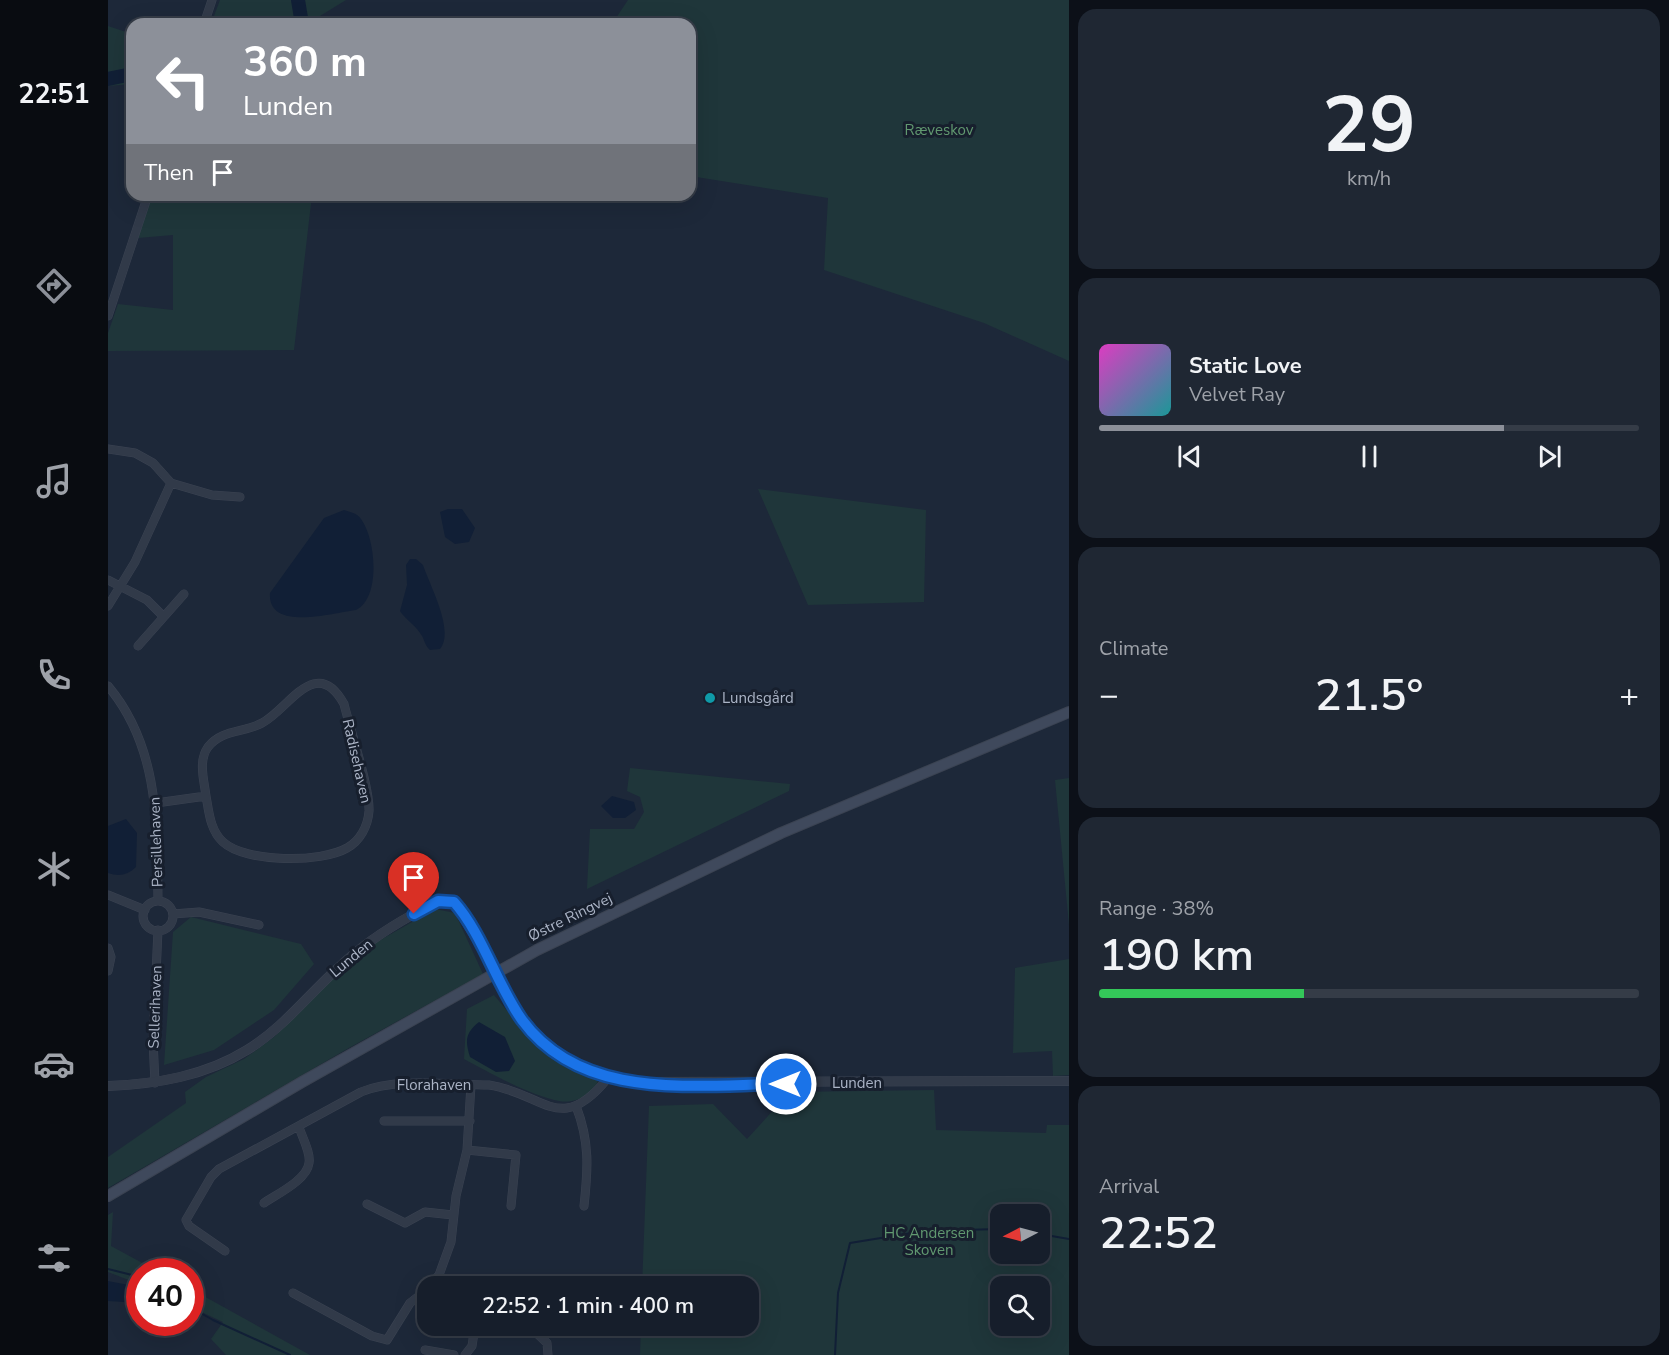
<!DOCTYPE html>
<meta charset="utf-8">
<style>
body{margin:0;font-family:"Nunito Sans",sans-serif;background:#1f2733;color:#f1f3f6;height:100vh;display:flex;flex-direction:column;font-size:22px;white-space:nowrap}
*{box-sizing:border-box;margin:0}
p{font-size:20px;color:#9ea2a9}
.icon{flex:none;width:33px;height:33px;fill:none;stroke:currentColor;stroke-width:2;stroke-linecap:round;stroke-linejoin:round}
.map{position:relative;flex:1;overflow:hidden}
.sheet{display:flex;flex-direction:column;gap:9px;padding:9px;background:#0c1018;width:600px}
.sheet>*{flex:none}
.banner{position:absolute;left:18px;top:18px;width:570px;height:183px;border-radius:18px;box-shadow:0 6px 24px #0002,0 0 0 2px #353c47;background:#8c9099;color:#fff;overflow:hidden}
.needle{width:39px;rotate:264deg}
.controls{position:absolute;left:882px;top:1204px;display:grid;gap:12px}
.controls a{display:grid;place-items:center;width:60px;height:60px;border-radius:12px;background:#161e2b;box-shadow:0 6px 24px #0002,0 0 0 2px #353c47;font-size:30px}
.speed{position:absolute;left:18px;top:1258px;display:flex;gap:12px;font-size:30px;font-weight:700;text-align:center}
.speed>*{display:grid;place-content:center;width:78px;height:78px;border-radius:50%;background:#161e2b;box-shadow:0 6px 24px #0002,0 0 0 2px #353c47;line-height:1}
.speed .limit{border:9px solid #d22;background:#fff;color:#111}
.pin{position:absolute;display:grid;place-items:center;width:51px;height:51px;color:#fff;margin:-62px -26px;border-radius:50% 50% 50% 0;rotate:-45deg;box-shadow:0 0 6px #0007}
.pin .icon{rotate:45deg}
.me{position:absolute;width:66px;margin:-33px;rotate:270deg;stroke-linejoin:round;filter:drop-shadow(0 0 4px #0008)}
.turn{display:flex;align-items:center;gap:21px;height:126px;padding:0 18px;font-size:27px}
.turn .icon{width:78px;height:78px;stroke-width:2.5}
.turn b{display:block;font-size:42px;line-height:51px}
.then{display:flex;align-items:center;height:57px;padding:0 18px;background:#0003;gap:12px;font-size:22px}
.big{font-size:45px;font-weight:600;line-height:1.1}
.sheet .card{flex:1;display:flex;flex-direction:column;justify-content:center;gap:9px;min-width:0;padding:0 21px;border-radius:18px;background:#1f2733}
.sheet .dial{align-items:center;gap:0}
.dial b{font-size:78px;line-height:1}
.song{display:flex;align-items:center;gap:18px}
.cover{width:72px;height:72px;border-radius:9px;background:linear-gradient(135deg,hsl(310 70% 55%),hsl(180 70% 35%))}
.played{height:6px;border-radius:3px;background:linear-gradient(90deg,#8c9099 75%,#353c47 75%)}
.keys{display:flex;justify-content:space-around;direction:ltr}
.heat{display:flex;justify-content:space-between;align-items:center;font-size:33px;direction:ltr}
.charge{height:9px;border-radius:4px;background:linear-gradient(90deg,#34c759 38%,#353c47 0)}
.trip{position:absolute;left:309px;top:1276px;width:342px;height:60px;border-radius:18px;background:#161e2b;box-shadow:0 6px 24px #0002,0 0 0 2px #353c47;font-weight:600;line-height:60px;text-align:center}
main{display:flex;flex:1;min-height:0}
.tabs{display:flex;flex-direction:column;width:108px;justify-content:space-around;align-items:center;background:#090c11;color:#9ea2a9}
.tabs .icon{width:42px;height:42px}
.tabs .selected{color:#8c9099}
.tabs b{font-size:27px;color:#f1f3f6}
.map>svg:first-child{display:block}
.green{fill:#1f363a;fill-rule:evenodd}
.water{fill:#111f36}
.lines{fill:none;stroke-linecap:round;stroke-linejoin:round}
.stream{stroke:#111f36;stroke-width:2}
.river{stroke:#111f36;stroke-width:14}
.minor-casing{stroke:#3b4352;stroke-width:9}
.tertiary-casing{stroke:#3b4352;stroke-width:10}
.secondary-casing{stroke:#3b4352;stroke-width:12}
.minor{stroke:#313a49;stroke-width:8}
.tertiary{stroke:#313a49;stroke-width:9}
.secondary{stroke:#3f495c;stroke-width:10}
.tertiary-bridge-casing{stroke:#3b4352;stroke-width:10;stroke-linecap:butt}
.tertiary-bridge{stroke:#313a49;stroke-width:9}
.route-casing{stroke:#114b97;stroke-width:15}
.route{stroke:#1a73e8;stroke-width:10}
.culture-dot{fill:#0f9aa8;stroke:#171f2d;stroke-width:2}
.labels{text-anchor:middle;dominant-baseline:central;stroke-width:6;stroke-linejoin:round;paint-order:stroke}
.park-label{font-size:15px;fill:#619970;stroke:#171f2d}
.poi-label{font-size:15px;fill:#abb4c6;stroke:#171f2d;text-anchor:start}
.street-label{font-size:15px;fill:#abb4c6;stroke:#171f2d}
</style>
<main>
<nav class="tabs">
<b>22:51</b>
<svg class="icon selected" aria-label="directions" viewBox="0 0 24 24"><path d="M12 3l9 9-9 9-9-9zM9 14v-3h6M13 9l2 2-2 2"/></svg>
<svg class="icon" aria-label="music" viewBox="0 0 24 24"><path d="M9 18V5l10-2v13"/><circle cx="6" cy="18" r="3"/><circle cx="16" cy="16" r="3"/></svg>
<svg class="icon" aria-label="phone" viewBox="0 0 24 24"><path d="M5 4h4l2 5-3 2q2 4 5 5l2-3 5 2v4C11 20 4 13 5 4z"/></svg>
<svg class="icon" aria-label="climate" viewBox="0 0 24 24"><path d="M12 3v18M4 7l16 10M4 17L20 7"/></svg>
<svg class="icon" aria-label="car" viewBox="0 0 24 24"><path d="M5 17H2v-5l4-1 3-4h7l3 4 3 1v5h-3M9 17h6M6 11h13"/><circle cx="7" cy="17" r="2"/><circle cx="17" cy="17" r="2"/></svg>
<svg class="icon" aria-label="filters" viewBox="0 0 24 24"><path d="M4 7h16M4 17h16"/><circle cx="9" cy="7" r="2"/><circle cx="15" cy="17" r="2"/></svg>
</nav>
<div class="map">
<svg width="961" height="1355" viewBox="0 0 961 1355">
<rect width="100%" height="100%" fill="#1d2839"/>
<path class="green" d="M112,0H238L199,24H103Z
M520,0H961V361L876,323L716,270L720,198L582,176V24H504Z
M0,26L24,34V84L0,86Z
M44,195H204L186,350L0,351V333L10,304L65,310V235L30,238Z
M650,489L818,510L816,602L700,605Z
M522,768L682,784L681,791L479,889L482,829H526L536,812L532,797L519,791Z
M961,778V925L947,780Z
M327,909L347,913L375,974L239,1049L0,1188V1157L78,1103L77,1092L98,1077L136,1059L166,1037L253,951Z
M83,917L193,944L206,964L166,1010L106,1050L56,1065L65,932Z
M961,959V1075L945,1076L944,1051L905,1053L907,968Z
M386,995C420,1036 441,1058 490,1081C485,1095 467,1104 451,1101C423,1096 382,1073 356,1059L359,1009Z
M826,1090L828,1130L938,1133L939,1125H961V1355H532L533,1326H640V1287H534L541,1106L605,1104L639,1139L682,1092ZM892,1215H932V1254H892ZM892,1287H932V1326H892Z
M5,1212L3,1246L51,1272H32L31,1284L0,1272V1215Z
M83,1289L202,1355H118L103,1339L115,1322L83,1307Z"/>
<path class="water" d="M340,509H354L367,528L361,542L347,544L337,537L332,512Z
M236,510C242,512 249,513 253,519C268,539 273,598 248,610C225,613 159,632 162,593L216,518Z
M302,559H308L315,565C322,586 347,631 332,649L322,650C316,645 317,639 312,633C306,624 298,620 292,611L299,585L298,565Z
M504,796L526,802L528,810L517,818H505L493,806Z
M18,819L29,833L28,867C20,875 11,877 0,873V826Z
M371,1022L397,1037L407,1061L401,1071L388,1072L362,1057C357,1041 357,1033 371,1022Z
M0,1281L31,1287V1303L0,1301Z"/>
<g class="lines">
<path class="stream" d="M932,1234L961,1239
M0,1269L32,1277
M82,1307L105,1320L182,1355
M727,1355L730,1293L742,1243L816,1231L892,1229"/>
<path class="river" d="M190,0L194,24
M0,79L24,74"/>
<g class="minor-casing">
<path id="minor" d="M96,24L104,0
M0,316L40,195
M0,449L27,453L45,463L63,483L104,495L132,497
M0,580L39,600L55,616
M0,606L27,562L63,483
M30,646L76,594
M0,686C52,748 49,826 50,901
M48,803L98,796C101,812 102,830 115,842C138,863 213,863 239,848C252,841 260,826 261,811C262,788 242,729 236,704C208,653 180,710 154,723C136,733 114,729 100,747C90,761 96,780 98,796
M0,895L37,910
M35 916a15 15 0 1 1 30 0a15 15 0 1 1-30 0Z
M65,914L91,912L151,925
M0,948L3,957L0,971
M47,1083L45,1040L50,930
M468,1106C482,1142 480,1169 476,1206
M276,1121H362
M359,1150L408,1155L403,1206
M156,1203C169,1194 199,1180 201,1163C203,1153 194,1137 191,1127
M259,1204L297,1223L317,1212L345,1215
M117,1251L81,1226L78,1220L103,1177L111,1169L253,1092C287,1077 344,1085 381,1085C436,1093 452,1137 500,1078
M321,1287L331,1275L343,1242L348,1196L359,1150L363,1085
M435,1287L439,1283L503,1285
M185,1293L264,1336L279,1340L302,1303L320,1289
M421,1326L439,1343L440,1355
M317,1350L346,1355
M357,1355L364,1346L367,1326"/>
</g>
<g class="tertiary-casing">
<path id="tertiary" d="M399,996C427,1041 465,1071 519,1082L961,1081
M0,1086C49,1084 97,1076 139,1050C174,1029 200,995 230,968C252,947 277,930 304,915C318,907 329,898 346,902L369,940"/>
</g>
<g class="secondary-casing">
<path id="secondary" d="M0,1196L194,1082L429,950L673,833L961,712"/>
</g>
<use href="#minor" class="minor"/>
<use href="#tertiary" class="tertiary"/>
<use href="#secondary" class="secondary"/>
<g class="tertiary-bridge-casing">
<path id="tertiary-bridge" d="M369,940L399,996"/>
</g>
<use href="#tertiary-bridge" class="tertiary-bridge"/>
</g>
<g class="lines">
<g class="route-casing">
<path id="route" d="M306,914L330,901L346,902C374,933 389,985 414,1020C475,1103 589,1084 678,1084"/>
</g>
<use href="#route" class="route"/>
</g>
<circle class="culture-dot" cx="602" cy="698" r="6"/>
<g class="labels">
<g class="park-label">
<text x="831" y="130">Ræveskov</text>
<text x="821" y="1233">HC Andersen<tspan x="821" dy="17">Skoven</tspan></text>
</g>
<g class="poi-label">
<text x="614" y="698">Lundsgård</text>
</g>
<g class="street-label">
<text transform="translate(249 761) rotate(77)">Radisehaven</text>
<text transform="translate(48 842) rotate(-92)">Persillehaven</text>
<text transform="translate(462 917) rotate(-26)">Østre Ringvej</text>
<text transform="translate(243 958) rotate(-40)">Lunden</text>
<text transform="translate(47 1007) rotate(-88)">Sellerihaven</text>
<text x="749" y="1083">Lunden</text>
<text x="326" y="1085">Florahaven</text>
</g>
</g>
</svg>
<div class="controls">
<a><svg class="needle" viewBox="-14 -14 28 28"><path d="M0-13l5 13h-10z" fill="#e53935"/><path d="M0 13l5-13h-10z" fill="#9ea2a9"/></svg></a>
<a><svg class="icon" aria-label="search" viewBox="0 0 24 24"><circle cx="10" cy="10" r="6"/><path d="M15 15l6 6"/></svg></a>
</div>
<div class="speed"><div class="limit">40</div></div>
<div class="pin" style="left:306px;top:914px;background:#d93025"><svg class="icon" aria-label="arrive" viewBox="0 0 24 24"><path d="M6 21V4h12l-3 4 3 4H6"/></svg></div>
<svg class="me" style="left:678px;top:1084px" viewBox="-20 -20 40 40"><circle r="17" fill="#1a73e8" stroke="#fff" stroke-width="3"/><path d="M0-11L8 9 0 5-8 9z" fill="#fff"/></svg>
<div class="trip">22:52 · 1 min · 400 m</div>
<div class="banner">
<div class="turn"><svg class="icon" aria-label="left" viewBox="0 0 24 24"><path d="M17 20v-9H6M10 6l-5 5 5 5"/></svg><div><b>360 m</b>Lunden</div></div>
<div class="then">Then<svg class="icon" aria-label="arrive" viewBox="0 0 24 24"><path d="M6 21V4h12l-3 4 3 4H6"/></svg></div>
</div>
</div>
<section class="sheet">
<div class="card dial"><b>29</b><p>km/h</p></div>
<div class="card">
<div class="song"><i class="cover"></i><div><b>Static Love</b><p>Velvet Ray</p></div></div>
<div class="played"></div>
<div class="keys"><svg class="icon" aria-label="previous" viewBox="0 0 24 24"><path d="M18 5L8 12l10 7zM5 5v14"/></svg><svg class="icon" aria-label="pause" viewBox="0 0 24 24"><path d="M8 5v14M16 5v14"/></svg><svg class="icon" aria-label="next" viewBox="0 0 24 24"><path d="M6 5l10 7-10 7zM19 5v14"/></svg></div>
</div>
<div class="card"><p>Climate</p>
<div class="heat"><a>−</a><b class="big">21.5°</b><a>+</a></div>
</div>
<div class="card"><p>Range · 38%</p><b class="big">190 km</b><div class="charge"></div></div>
<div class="card"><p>Arrival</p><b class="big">22:52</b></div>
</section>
</main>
